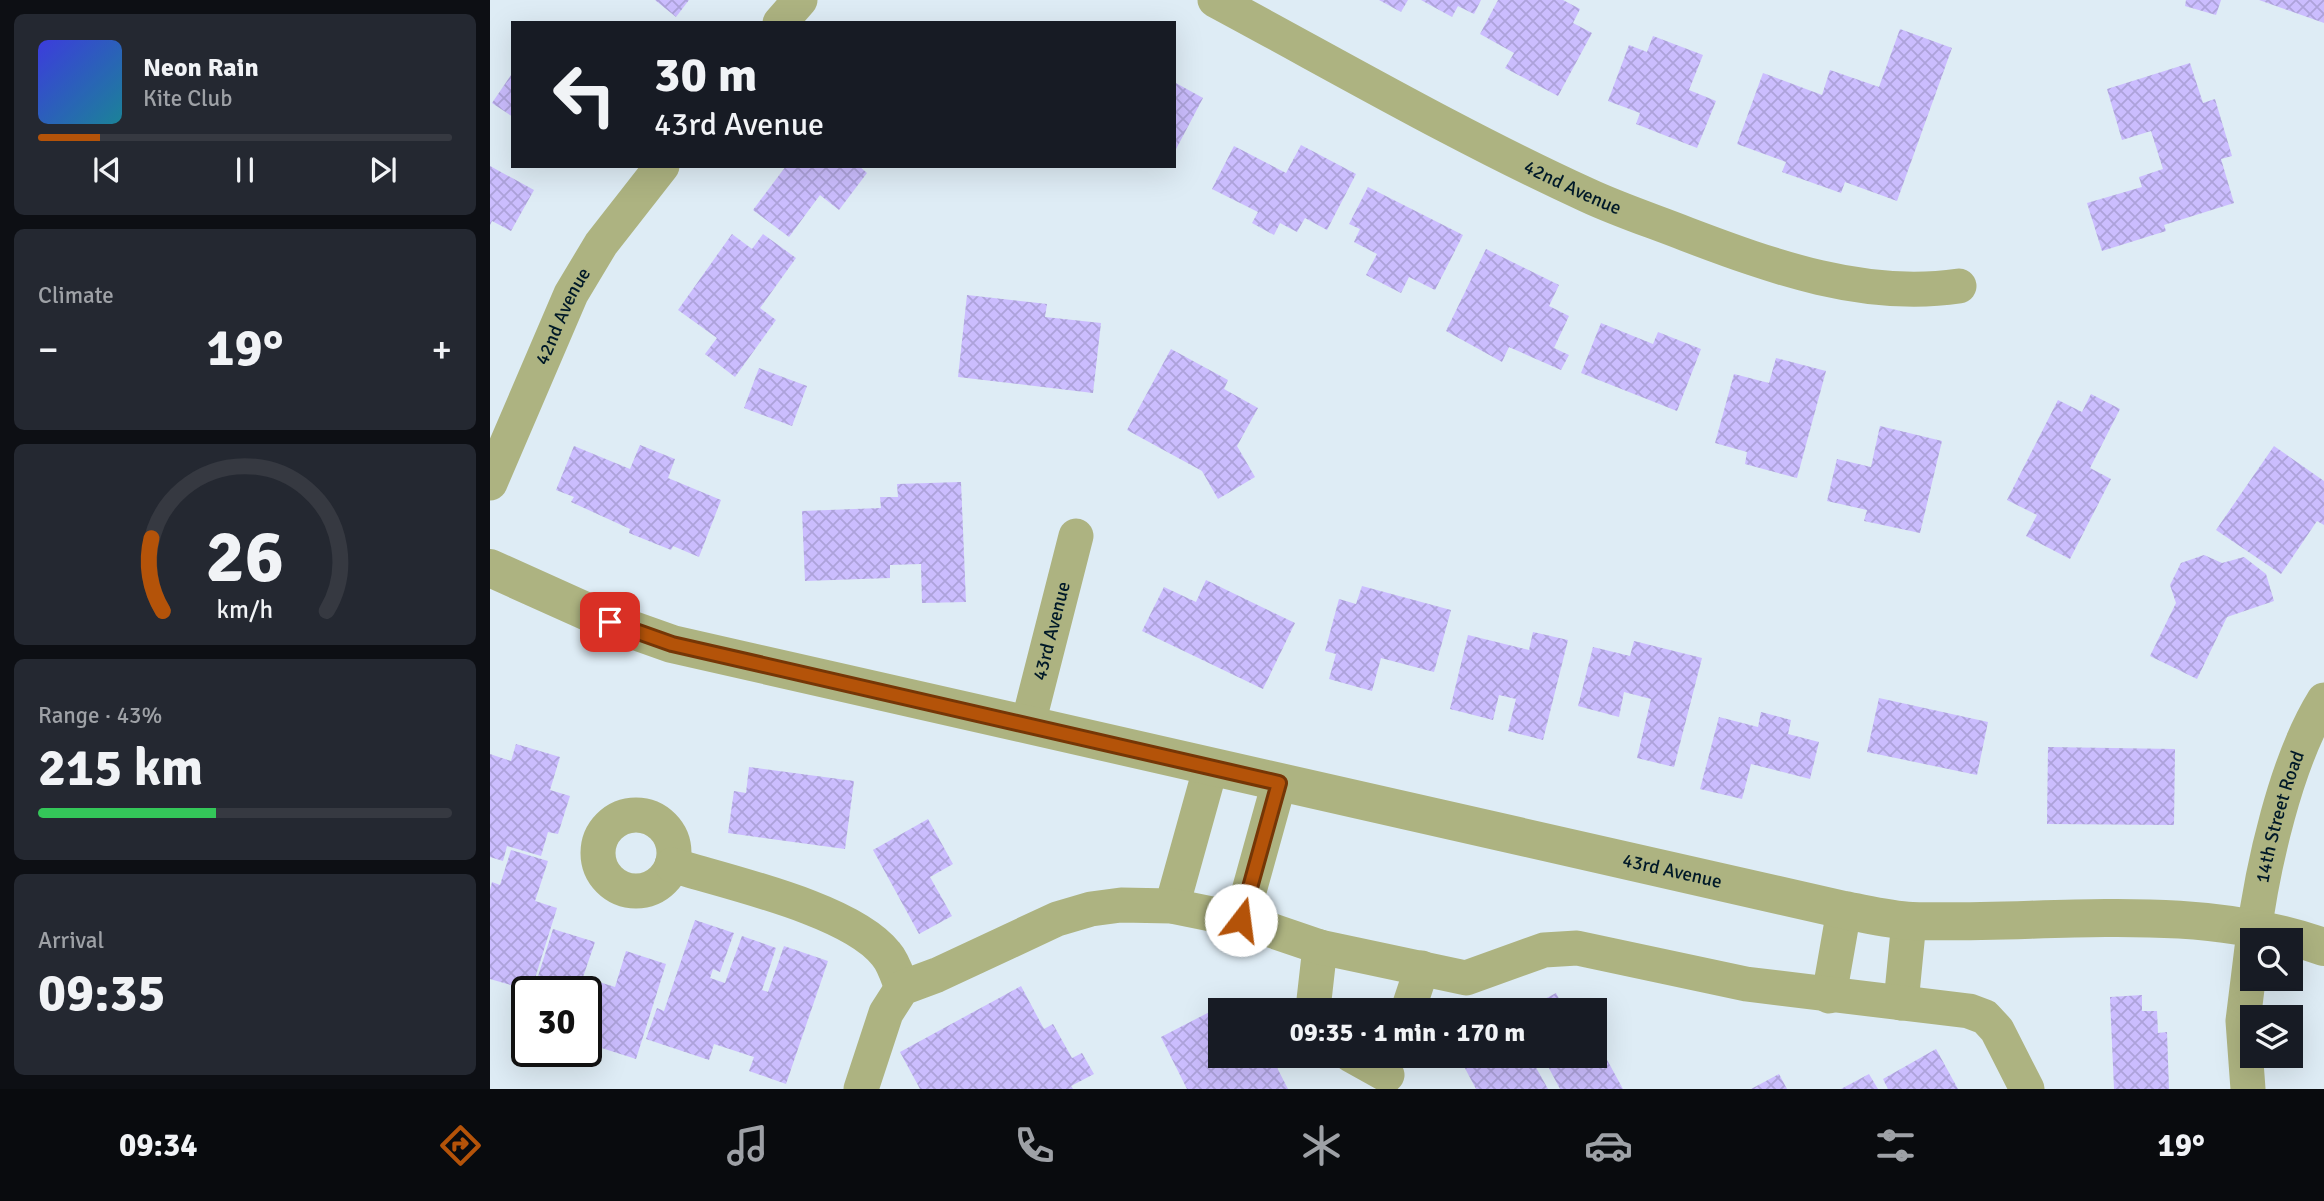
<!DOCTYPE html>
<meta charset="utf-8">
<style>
body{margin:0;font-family:Signika,sans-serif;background:#242831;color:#f1f3f6;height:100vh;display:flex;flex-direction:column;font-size:26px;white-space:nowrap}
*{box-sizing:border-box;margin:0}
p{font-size:23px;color:#9ea1a6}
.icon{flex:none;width:38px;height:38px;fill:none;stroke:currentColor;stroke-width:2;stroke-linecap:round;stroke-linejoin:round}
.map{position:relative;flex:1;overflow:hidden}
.sheet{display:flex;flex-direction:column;gap:14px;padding:14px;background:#0d0f14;width:490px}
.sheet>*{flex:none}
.guide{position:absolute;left:21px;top:21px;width:665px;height:147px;border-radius:0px;box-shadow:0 7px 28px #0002;background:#171b24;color:#f1f3f6;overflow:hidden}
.buttons{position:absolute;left:1750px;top:928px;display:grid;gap:14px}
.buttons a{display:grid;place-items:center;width:63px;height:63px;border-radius:0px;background:#171b24;box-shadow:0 7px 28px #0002;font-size:35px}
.speed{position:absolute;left:21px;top:976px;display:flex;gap:14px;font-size:35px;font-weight:700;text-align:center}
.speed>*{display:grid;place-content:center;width:91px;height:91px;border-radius:50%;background:#171b24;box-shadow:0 7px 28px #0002;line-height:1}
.speed .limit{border:4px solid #111;border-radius:10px;background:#fff;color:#111}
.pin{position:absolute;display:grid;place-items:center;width:60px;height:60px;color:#fff;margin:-30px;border-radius:14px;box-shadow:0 4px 10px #0006}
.me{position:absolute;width:77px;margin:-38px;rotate:15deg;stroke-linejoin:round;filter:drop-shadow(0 0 5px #0008)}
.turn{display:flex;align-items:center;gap:24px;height:147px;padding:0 28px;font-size:32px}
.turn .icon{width:91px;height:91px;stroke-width:2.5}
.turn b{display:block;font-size:49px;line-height:60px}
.big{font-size:52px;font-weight:700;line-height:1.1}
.sheet .tile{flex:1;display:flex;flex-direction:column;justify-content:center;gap:10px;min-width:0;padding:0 24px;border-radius:10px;background:#242831}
.sheet .dial{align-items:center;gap:0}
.dial svg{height:182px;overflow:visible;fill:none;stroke:#363941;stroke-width:7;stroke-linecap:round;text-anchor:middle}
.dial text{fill:#f1f3f6;stroke:none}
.song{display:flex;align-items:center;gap:21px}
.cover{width:84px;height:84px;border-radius:10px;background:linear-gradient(135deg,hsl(240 70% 55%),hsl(190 70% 35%))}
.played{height:7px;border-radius:4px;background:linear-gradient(90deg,#b45309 15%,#363941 15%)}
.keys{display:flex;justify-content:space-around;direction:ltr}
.heat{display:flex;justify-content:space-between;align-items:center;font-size:38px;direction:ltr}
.charge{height:10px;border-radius:5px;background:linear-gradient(90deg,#34c759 43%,#363941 0)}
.trip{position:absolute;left:718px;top:998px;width:399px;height:70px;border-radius:0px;background:#171b24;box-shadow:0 7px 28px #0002;font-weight:700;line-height:70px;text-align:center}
.dock{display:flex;height:112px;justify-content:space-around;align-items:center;background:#090b0e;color:#9ea1a6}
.dock .icon{width:49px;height:49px}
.dock .selected{color:#b45309}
.dock b{font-size:32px;color:#f1f3f6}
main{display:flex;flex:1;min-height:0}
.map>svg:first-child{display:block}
.building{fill:url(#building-cross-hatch)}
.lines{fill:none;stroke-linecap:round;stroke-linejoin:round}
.minor{stroke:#adb381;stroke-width:35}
.tertiary{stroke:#adb381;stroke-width:38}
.route-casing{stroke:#753606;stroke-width:18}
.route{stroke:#b45309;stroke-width:12}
.labels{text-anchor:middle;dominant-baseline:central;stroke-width:6;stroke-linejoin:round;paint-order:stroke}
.street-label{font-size:19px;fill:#001928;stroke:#f7f7f7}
</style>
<main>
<section class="sheet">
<div class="tile">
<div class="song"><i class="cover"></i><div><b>Neon Rain</b><p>Kite Club</p></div></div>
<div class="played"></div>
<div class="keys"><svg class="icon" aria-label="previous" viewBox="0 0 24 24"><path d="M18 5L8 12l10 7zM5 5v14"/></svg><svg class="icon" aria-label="pause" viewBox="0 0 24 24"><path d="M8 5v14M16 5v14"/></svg><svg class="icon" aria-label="next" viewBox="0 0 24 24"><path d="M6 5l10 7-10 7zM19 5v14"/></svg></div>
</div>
<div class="tile"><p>Climate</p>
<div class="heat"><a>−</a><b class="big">19°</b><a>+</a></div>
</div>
<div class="tile dial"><svg viewBox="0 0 100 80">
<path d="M14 69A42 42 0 1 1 86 69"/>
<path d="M14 69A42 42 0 0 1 9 37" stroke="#b45309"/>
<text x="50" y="56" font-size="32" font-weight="700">26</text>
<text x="50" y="72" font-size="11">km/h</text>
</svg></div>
<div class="tile"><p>Range · 43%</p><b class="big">215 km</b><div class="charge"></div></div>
<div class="tile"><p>Arrival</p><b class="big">09:35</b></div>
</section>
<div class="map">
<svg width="1834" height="1089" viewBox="0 0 1834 1089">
<defs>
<pattern id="building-cross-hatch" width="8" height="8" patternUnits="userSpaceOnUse" patternTransform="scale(1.75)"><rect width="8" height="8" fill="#cbbdfe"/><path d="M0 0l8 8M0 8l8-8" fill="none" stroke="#ada2da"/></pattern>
</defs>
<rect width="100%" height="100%" fill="#deecf5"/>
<path class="building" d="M165,0H199L186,17Z
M889,0H918L911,12Z
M931,0H991L984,14L968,6L962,17Z
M1008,0H1073L1090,9L1083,23L1102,33L1068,96L1015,68L1024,53L990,34Z
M1696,0H1731L1726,15L1695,6Z
M1769,0H1834V23Z
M1410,29L1462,48L1407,201L1355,182L1351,193L1292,172L1296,162L1247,144L1273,73L1332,95L1340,70L1389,87Z
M1163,36L1213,55L1199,90L1226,101L1207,148L1146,124L1150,113L1118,101L1139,45L1157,52Z
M1700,63L1713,103L1725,99L1742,156L1731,159L1744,203L1674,225L1676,231L1612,251L1597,203L1652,187L1649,177L1673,169L1661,131L1632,140L1617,89Z
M23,72V117L2,103Z
M684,82L713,98L684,153Z
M811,145L866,174L837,230L815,218L807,232L790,223L784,235L762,223L768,212L722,189L744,146L796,173Z
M0,166L44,190L21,231L2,221L0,225Z
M296,166H369L377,173L349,210L330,195L299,237L263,210Z
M878,187L973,235L945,290L919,277L911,293L876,275L887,254L864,242L870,229L859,224Z
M242,234L262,249L273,234L306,258L270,308L286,320L245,377L215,354L227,338L188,310Z
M996,249L1069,285L1059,306L1079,316L1064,348L1079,355L1071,370L1019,347L1012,362L956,331Z
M477,295L557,304L555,317L611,323L603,393L468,377Z
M1111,323L1163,344L1168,332L1211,349L1187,411L1091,373Z
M681,349L738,380L734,389L768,408L747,446L765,477L728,499L712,471L637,430Z
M1286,358L1336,371L1307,478L1255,464L1257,452L1225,443L1244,374L1279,383Z
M269,368L317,386L302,426L254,408Z
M1601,394L1630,409L1600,468L1621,479L1580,559L1536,536L1547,515L1517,500L1568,400L1592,412Z
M1390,426L1452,441L1430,533L1374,521L1377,510L1337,501L1347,459L1381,467Z
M150,445L185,459L178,478L231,500L209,557L183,546L181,550L139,533L140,529L81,502L84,497L66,490L84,446L140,469Z
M1784,446L1834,481V525L1827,521L1791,574L1726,530Z
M471,482L476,602L432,603L431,564L400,565V578L315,581L312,511L391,508L390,497H408L407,484Z
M1714,555L1732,563L1754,557L1776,574L1784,601L1737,617L1707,679L1660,656L1686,603L1680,585L1691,563Z
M716,580L805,623L773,689L652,631L674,587L706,602Z
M872,586L961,610L944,672L891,658L882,691L839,679L846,654L835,651L849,599L866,604Z
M1043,632L1078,640L1053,740L1018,731L1026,699L1009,695L1003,720L960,709L978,635L1039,650Z
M1144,641L1212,658L1184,767L1147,758L1161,699L1134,692L1129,717L1088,706L1103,647L1140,656Z
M1389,698L1498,722L1487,775L1377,752Z
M1271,712L1301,720L1298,734L1329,742L1320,779L1261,764L1252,799L1210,789L1229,717L1268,727Z
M26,744L70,757L60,790L80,796L68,834L58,832L51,856L17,846L13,861L0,857V754L21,761Z
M1558,747L1685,749L1684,825L1557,824Z
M259,767L364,781L355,849L238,833L244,791L256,793Z
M438,819L463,864L440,877L462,916L429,934L383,850Z
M21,850L58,861L45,901L67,908L41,991L0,979V890L2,882L10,885Z
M205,920L244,933L230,972L223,969L220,978L235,983L252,936L286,948L272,990L278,992L294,946L338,961L296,1084L259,1071L264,1057L224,1044L219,1060L156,1039L167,1008L174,1011Z
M63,929L105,942L93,977L125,987L136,951L176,964L146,1059L96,1043V992H43Z
M531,986L554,1029L563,1024L582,1058L592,1053L604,1074L581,1086L583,1089H430L410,1052Z
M1066,993L1075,1010H1034Z
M1652,995V1011H1667L1668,1033L1677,1032L1679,1089H1624L1620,997Z
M737,1003L740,1010H730V1055H763L767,1063L781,1056L798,1089H697L671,1037Z
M1104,1036L1133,1089H1070L1052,1055H1104Z
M1446,1049L1468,1089H1398L1393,1079Z
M968,1055H1039L1058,1089H986Z
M1289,1074L1297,1089H1261Z
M1379,1074L1388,1089H1351Z"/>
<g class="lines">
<g class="minor">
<path id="s1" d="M725,0C848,66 970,137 1097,195C1129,210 1163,221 1196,234C1283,267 1375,300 1469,286"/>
<path d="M290,23L310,0"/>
<path id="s2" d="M0,483L81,294L111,244L172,166"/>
<path id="s3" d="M538,724L586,536"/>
<circle cx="146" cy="853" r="38"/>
<path d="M182,865C237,882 361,909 396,954C404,963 408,978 412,988"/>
<path d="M682,906L721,766"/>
<path d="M751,920L789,783"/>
<path id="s4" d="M1763,940C1772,868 1796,761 1834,700"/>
<path d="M1339,996L1354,910"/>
<path d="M1411,1003L1419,921"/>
<path d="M827,1010L824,1000L830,947"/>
<path d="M918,1010L932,968"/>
<path d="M861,1055L897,1075"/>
<path d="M371,1089L396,1013L412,988L447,975L567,919L601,909L631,905L682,906L751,920L830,947L976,978L1054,950L1087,948L1256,984L1479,1011L1495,1017L1507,1030L1537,1089"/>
<path d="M1758,1089L1753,1021L1762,948"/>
</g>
<path class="tertiary" id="s5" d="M0,568L120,622L182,644L1354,910C1376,914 1400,920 1422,921C1559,925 1702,900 1834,947"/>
</g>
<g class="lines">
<g class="route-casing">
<path id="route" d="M120,622L182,644L789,783L751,920"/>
</g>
<use href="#route" class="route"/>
</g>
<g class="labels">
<g class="street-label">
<text stroke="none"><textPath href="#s1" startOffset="404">42nd Avenue</textPath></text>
<text stroke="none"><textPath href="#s2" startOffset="182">42nd Avenue</textPath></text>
<text stroke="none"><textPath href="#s3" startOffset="96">43rd Avenue</textPath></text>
<text stroke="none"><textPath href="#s4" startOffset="126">14th Street Road</textPath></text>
<text stroke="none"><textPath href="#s5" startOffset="1223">43rd Avenue</textPath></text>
</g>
</g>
</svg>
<div class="buttons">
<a><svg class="icon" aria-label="search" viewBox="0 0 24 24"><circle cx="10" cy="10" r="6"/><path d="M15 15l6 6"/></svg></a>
<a><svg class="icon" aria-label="layers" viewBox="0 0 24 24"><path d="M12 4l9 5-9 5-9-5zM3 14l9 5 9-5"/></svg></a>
</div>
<div class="speed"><div class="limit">30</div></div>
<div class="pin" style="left:120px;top:622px;background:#d93025"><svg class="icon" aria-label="arrive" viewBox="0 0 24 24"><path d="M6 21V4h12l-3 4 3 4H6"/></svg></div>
<svg class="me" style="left:751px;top:920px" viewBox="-20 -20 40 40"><circle r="19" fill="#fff"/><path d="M0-13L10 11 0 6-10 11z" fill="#b45309"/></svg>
<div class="trip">09:35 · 1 min · 170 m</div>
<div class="guide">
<div class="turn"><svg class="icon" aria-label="left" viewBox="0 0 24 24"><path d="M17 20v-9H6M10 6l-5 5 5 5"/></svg><div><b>30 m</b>43rd Avenue</div></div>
</div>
</div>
</main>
<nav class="dock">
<b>09:34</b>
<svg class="icon selected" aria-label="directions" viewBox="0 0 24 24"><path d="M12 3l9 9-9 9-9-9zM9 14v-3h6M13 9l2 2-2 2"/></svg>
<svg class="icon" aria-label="music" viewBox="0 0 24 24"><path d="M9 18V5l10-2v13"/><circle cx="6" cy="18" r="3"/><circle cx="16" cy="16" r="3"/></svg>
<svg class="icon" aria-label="phone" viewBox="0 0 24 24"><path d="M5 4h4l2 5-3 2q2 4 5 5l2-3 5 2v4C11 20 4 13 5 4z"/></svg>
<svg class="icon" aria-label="climate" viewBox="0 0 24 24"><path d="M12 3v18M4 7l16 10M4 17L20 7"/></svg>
<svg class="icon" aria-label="car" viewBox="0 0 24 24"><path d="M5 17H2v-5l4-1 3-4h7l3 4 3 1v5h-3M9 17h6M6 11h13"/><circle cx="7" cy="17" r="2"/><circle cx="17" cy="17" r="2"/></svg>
<svg class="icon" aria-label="filters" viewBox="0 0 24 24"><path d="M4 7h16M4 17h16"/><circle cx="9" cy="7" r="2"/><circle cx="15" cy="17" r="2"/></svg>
<b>19°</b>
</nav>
